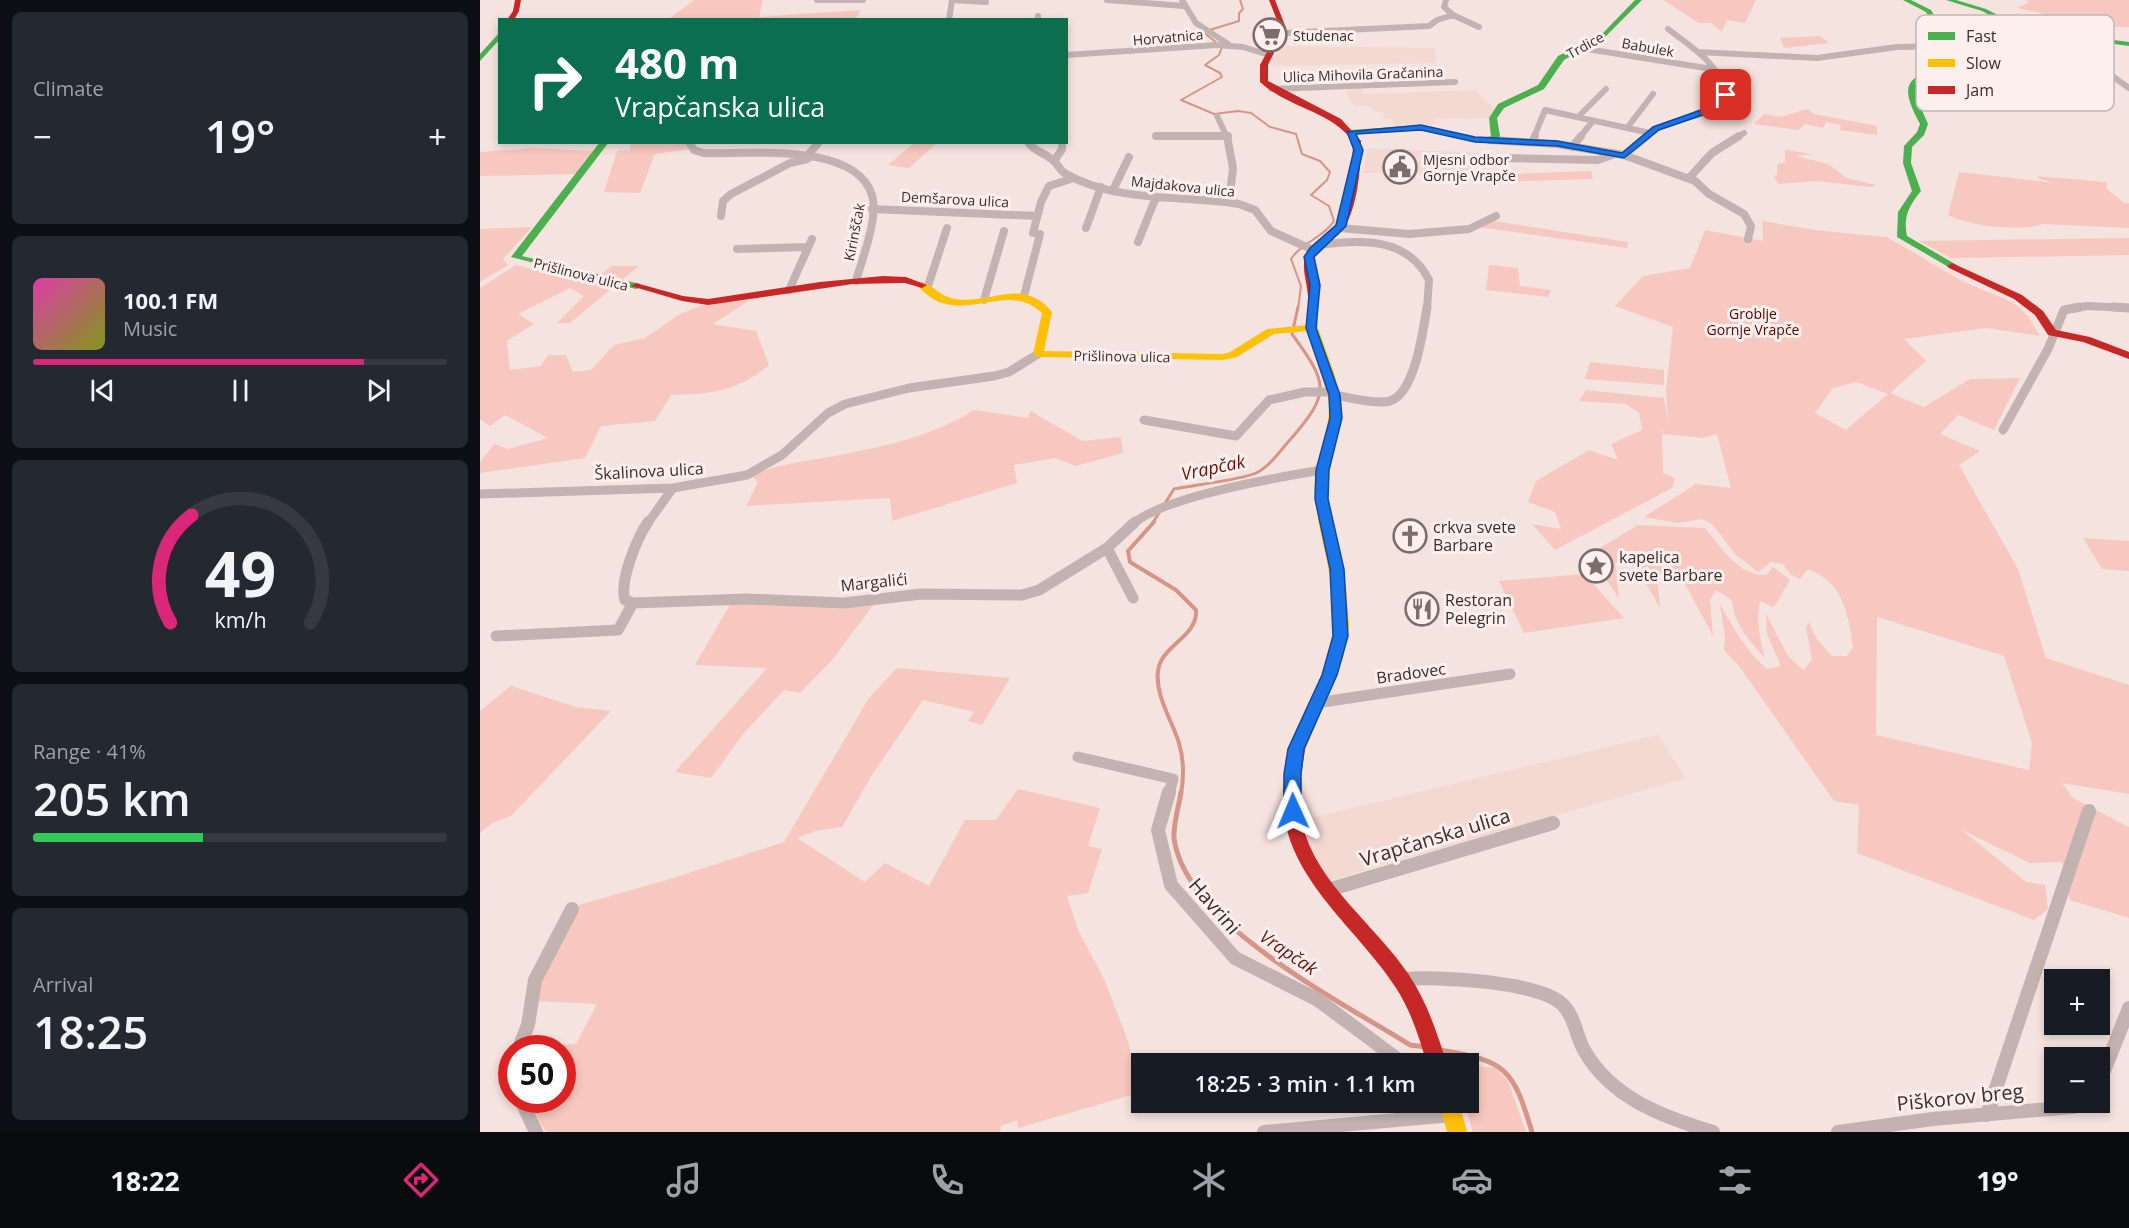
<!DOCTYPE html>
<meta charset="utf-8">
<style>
body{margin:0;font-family:"Open Sans",sans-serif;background:#242831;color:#f1f3f6;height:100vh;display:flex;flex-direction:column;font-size:22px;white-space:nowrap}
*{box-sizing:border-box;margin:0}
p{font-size:20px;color:#9ea1a6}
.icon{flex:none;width:33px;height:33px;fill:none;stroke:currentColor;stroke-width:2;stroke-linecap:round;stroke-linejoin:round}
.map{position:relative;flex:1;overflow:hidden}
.details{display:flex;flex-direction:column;gap:12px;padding:12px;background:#0d0f14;width:480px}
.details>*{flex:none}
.guide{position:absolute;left:18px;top:18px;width:570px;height:126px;border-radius:0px;box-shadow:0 3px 9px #0003;background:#0b6e4f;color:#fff;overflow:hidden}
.fabs{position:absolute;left:1564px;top:969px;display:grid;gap:12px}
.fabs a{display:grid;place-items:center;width:66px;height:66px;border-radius:0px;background:#171b24;box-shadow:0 3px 9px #0003;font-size:30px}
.speed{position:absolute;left:18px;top:1035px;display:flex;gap:12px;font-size:30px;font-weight:700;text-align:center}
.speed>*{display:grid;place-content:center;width:78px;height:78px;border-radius:50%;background:#171b24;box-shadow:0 3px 9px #0003;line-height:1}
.speed .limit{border:9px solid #d22;background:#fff;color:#111}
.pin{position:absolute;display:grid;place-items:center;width:51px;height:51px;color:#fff;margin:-26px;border-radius:12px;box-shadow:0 3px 9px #0006}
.me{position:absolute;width:66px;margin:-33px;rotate:359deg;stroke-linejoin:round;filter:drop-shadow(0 0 4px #0008)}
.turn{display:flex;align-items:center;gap:21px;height:126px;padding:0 18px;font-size:27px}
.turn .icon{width:78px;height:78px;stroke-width:2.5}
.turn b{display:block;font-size:42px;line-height:51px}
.big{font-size:45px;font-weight:600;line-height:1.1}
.details .card{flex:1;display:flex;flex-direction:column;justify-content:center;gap:9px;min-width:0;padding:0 21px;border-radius:9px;background:#242831}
.details .dial{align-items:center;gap:0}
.dial svg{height:156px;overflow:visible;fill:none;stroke:#363941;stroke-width:7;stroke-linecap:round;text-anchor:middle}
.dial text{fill:#f1f3f6;stroke:none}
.song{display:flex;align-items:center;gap:18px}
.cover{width:72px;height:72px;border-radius:9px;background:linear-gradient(135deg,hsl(320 70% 55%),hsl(70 70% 35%))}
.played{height:6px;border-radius:3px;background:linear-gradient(90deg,#db2777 80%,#363941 80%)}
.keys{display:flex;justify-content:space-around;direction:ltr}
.heat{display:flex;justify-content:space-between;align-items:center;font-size:33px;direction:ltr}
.charge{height:9px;border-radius:4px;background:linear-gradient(90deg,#34c759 41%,#363941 0)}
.trip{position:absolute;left:651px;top:1053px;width:348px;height:60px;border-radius:0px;background:#171b24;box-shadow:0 3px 9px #0003;font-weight:600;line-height:60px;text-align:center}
.menu{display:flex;height:96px;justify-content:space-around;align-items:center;background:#090b0e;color:#9ea1a6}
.menu .icon{width:42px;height:42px}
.menu .selected{color:#db2777}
.menu b{font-size:27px;color:#f1f3f6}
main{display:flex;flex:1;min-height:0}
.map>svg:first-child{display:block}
.built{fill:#f4d8d2}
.green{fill:#f7c8bf;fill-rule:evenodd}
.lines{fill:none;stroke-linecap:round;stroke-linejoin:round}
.stream-far3{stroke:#d69589;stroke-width:2}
.stream-far2{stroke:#d69589;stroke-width:3}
.stream-far1{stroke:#d69589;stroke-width:4}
.stream{stroke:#d69589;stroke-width:5}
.street-far4{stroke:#c2b3b0;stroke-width:6}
.street-far3{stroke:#c2b3b0;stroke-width:8}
.street-far2{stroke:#c2b3b0;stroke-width:9}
.street-far1{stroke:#c2b3b0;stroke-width:11}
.street{stroke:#c2b3b0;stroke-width:14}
.fast{fill:#4caf50;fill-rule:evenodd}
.slow{fill:#ffc107;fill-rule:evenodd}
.jam{fill:#c62828;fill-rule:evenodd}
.route{fill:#1a73e8;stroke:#114b97;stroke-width:1.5}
.labels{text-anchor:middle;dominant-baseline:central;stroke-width:6;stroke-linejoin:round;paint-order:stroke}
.far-poi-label{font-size:14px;fill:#3a2e2c;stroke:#fcefed;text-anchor:start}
.far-street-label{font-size:14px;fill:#3a2e2c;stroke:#fcefed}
.far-park-label{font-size:14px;fill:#560600;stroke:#fcefed}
.street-label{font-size:16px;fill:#3a2e2c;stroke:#fcefed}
.poi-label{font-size:16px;fill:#3a2e2c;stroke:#fcefed;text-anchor:start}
.water-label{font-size:18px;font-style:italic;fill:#64170c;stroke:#fcefed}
.near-street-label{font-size:20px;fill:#3a2e2c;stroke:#fcefed}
.key{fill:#fcefed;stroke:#c2b5b3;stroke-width:1.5}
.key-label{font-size:16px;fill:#3a2e2c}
</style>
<main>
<section class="details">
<div class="card"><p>Climate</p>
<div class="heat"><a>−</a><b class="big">19°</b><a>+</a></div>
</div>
<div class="card">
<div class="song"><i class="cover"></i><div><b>100.1 FM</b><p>Music</p></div></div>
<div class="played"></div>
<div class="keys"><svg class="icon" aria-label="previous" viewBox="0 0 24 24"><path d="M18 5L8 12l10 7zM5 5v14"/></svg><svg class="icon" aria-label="pause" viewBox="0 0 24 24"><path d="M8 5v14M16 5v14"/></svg><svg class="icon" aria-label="next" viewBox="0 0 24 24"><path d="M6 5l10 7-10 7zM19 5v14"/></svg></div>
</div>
<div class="card dial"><svg viewBox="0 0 100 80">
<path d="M14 69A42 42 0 1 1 86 69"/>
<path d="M14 69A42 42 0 0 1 25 14" stroke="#db2777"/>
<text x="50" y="56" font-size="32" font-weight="700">49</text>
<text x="50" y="72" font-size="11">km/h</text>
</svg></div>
<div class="card"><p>Range · 41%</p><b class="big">205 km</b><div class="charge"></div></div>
<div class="card"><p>Arrival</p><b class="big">18:25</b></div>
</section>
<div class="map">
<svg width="1649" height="1132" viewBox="0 0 1649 1132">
<rect width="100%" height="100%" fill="#f5e3df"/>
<path class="built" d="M800,46L955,48L956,63L790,66Z
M881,89L883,94L994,90L1014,108L1009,118L954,119L956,124L914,125L912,119H905L902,112H894L891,106H875L870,101L866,90Z
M887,148L999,153L1002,174L883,173Z
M1178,735L1206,778L848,881L829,846L822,820Z"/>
<path class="green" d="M214,0H283L279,17L381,10L375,20L189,19Z
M1183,0H1276L1265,23L1247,20L1242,32L1231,23H1219Z
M1545,0H1649V27H1623L1537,8L1550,2Z
M1340,36L1349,43L1304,48L1300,38Z
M1328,109L1334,114L1397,126V135L1360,130L1361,125L1346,122L1343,128L1325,124L1318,130L1274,124L1284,114L1300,117Z
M151,143H209L210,149L175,154L160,193L124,192L137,151L150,150Z
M434,143H457L429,168L408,165Z
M53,148L118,151L99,174L0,176V152Z
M1305,150L1333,154L1316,156L1348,164L1367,178L1396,185L1392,187L1335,181L1298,184L1294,176L1297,175V164L1305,162Z
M1111,171L1113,179L1012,182L1004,175Z
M1479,172L1575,183L1560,179L1557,176L1626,182L1627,189L1644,203H1649V228L1563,224C1538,232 1491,226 1468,215Z
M1014,221L1148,242L1147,248L998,227Z
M1282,221L1334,230L1407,237L1482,281L1534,303L1548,316L1560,336L1506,328L1424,339L1446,361L1410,393L1444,407L1490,379L1540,378L1514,430L1478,415L1460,434L1500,451L1479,465L1538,569L1566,658L1649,685V794L1582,783L1593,798L1649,827V918L1590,900L1582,862L1550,863L1482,830L1546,882L1565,885L1568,909L1554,920L1377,853L1379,805L1354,801L1259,666L1244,650L1245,637L1240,604C1253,628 1266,651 1287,669L1301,666L1287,634L1286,614L1308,656L1323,670L1332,660L1326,627L1329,622L1337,639L1352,656H1367L1373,648C1368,613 1364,583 1328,569L1320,579L1310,574L1303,564L1291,562L1278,572L1255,554L1232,524L1222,519L1198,523L1164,517L1216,484L1251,488L1237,434L1223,438L1183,434L1182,428L1183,473L1195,478L1192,488L1075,550L1052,524L1081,529L1075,512L1048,502L1056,481L1109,450L1138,460L1131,444L1162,430L1159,413L1146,404L1099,401L1106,390L1184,398L1188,422L1186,390L1193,327L1135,306L1163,276L1210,268L1225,230L1283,241ZM1376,382L1408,394L1366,430L1335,413L1353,388ZM1397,617L1524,656L1552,743L1549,770L1396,735Z
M52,227L23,259L28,265L0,282V229Z
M1649,238V255L1471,258L1439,241Z
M36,265L109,283L132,266H159L90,323H77L104,296L90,288L38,314L54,324L27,341L30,370L61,366L68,355H86L93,372L111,370L134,345L165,338L200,314L223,305L270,300L233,324L276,331L289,365C257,392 231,394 191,395L175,421L121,426L105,458L0,473V462L14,444L28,449L68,438L25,415L10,426L0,419V288Z
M1009,265L1038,268L1040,286L1071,290L1068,297L1006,290Z
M1110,362L1184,370V385L1105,379Z
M494,410L548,418L550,411L603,441L641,437L643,453L596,466L575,458L534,465L537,483L412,521L410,498L266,506L278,482L272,476C295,465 319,462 344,458C396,448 448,439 494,410Z
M1158,525L1225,528C1242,548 1258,576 1287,575L1293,567L1310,580L1294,607L1280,601C1276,621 1280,639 1285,658C1269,640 1254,625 1252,600L1236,590L1230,600L1233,636L1204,582L1184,573L1177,575L1180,608L1155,565L1135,562L1139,599L1110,554Z
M1603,538L1649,541V571L1622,569Z
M1104,574L1144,618L1044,633L1019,581Z
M251,603L394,604L352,660L320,693L304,690L264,733L231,778L195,772L287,668L215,665Z
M417,668L530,678L502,725L488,721L494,712L443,700L392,775L362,827L335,831L317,838L385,882L405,863L449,886L485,820H516L538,789L620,808L608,846L622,849L608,893L587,896L599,932L625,981L649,1044L658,1093L538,1128L537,1120L521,1126L520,1132H66L48,1100H82V1048H45L46,1046L96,1044L117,1004L57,1001L61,974L99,905L190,879L304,842L389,698Z
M31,686L96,707L131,711L31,816L12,823L0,833V711Z
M989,1065L1015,1068L1028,1081L1046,1132H993L984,1103L988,1102Z"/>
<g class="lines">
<path class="stream-far3" d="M760,0L763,9L759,13V21L723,32L742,47L739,55L725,65L740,73L742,77L701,100L734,114L758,111L771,113L790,127L816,134L822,154L840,161L850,172L847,180L831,195L849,206L854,221C843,238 822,242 811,259L821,286L818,309"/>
<path class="stream-far2" d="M672,524L694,489C713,485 761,480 776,473C789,467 800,451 809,441C852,392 848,384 812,334L818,307"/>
<path class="stream-far1" d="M674,522L648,551L650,562L696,590L716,610C718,637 681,645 678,671C675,696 692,720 699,743C704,760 704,777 701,794"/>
<path class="stream" d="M701,792C699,806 693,824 694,838C705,924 862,1002 930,1045L946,1047
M960,1050C1026,1061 1033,1068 1052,1132"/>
<path class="street-far4" d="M337,0H383
M472,0L506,2
M627,0L704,6
M702,0L716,23L748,44
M973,15L999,27
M558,16V20
M469,20L472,0
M803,33L949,26L957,20L973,15L964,7L966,0
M1574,35L1649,88
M1471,39L1541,30
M1101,48L1232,69
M1218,52L1337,58L1417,47L1468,46
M586,55L737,45L763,47L789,55
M791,89L975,82
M737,116L747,137
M1098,117L1126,89
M1147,128L1173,94
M676,136H748
M1054,137L1065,110L1170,133
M1100,137L1113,121
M1165,137L1176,128L1226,112L1245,98C1245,67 1210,46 1188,29
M1257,137L1264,133"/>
<path class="street-far3" d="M676,136H748
M747,136L753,168L749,202
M1010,140L1077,144L1144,155L1215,181L1229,194L1264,214L1271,226L1268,239
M209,142L214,150L223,153C267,155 375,141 392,195C399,217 382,259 376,281
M548,142C554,151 562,152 570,158C577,162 579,170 586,174C638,203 702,195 759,204L775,210L791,231L833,250
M1052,142L1055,136
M1092,147L1101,136
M1144,155L1167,136
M327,156L339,142
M1026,158L1118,160L1135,154
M575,160L582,149V142
M1209,178L1232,153L1259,136
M633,190L649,157
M392,209L557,216
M241,216L243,201L251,194L310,163L327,159
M606,228L621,187
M860,228L929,234L989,229L1016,216
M553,233L561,202L569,186L594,178
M658,242L676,197
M839,245C880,239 928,237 949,280L947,309
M257,249L327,247
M447,289L467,228
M309,290L332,239
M544,296L560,234
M504,300L524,231
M1591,309L1607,306L1649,308"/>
<path class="street-far2" d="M1633,307L1649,308
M854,395C867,397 899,405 910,401C935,393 943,331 947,307
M664,420L756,436L789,400L825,392H854
M1523,430L1568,349L1584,310L1600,307
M0,494L193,488L267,475L302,455L348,413L365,404L429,388L514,376L529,372L558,354
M167,524L193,488
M653,524C684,496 799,477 842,470"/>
<path class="street-far1" d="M168,522C157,538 139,581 145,600L153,603L267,599L364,603L441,594L542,595L559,590L627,548L655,522
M627,548L653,598
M16,636L138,630L153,603
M836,703L1030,674
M598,757L693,779L689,794"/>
<path class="street" d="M689,792L678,830L691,885L755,958L838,1000L924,1064
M848,890L1073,823
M922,979C955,976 1060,981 1083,1005C1095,1017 1096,1036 1104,1050C1131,1098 1183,1117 1233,1132
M39,1048L48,1025L55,980L92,909
M1620,1081L1649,1008
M41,1100L56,1132
M1507,1115L1609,811
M784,1132L972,1115
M1358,1132L1453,1119L1593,1107L1605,1102"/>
<path class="fast" d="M1155,0H1162L1125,37L1084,60L1064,89L1024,108L1017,118L1020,136L1016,141H995L941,129L871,134L867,132L871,130L941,125L995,137H1011L1009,118L1018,104L1058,85L1078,56L1121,35Z
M1423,0H1431L1451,10L1459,24L1473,36L1475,60L1471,69L1446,76L1436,86L1437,99L1448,124L1444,135L1432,147L1431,163L1441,191C1429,206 1423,216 1427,236L1475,264L1477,266L1472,269L1417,237L1418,212L1432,191L1423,163L1424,146L1437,132L1440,124C1419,85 1425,77 1465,66L1467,60L1466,37L1454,26L1446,12Z
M1466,0H1476L1506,9L1543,28L1649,42V46L1539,31L1502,11Z
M20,32V39L0,61V54Z
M120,142H129L42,256L160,284V288L156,289L31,257Z"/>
<path class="slow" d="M442,282C454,286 461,297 475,299C511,305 542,276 572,312L564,351L743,354L750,352L787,329L828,325V301L833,298L837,299L838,328L855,376L861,402L859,425L849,469L847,492L866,587L869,626L863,659L823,755L817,756L811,755L809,750C820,714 845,682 852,644C862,594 839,545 835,496C832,466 848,439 849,410C850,382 835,358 829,331L794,334L757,357L743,360L558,357L553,354L562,313C531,284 498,314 462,303C453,301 446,293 438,287L437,285Z
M959,1102H979L987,1132H967Z"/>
<path class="jam" d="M35,0H41L39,11L34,20H27L33,11Z
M789,0H795L806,28L788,65V81L861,119L881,141C881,166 878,215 859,234C852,241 839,245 835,255C830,269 839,286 838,301L833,304L828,301C829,286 820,269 826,255C830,243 844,239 852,230C869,213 873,164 873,141C849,110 808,108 780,82V65L800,28Z
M1472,263L1542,295L1563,311L1576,330L1610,337L1649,352V359L1603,342L1568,335L1555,315L1534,299L1469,268L1467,266Z
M403,276L426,277L447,285L442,288L425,283L373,284L228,305L202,301L151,286L156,283L203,296L228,299L340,282Z
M817,744L823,745L825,750C821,774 817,798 822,823C836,884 896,925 929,975C947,1002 957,1033 967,1064H947C939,1037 931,1011 916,988C881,933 819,889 805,822C800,798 805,774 809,750L811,745Z"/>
</g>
<path class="route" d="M1244,93L1250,95L1237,110L1179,130L1144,158L1077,146L995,142L941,130L876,134L883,150L866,226L834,257L840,285L836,328L860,395L862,418L849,470L848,499L864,569L868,636L857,675L824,749L821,774V811L818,816H807L804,811V774L808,749L842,675L853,636L850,569L835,499L836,470L850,418L849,395L826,328L830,285L824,257L830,248L856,225L874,150L867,132L941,125L995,137L1077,141L1142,153L1173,127L1232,106Z"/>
<defs>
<g id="supermarket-ring" transform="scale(1.725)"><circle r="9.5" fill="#fcefed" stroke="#7b6d6b" stroke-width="1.5"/><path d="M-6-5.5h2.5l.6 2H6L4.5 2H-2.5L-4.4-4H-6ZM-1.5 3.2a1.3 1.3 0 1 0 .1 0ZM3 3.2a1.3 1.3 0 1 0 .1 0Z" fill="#7b6d6b"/></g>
<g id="civic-ring" transform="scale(1.725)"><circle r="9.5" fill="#fcefed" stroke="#7b6d6b" stroke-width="1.5"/><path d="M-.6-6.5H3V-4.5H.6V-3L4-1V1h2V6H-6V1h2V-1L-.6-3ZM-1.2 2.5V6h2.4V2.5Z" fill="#7b6d6b"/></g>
<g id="church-ring" transform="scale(1.725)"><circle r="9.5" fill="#fcefed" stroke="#7b6d6b" stroke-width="1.5"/><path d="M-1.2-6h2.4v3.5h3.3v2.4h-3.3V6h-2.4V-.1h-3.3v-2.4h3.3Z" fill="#7b6d6b"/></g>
<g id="sight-ring" transform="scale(1.725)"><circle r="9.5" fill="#fcefed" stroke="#7b6d6b" stroke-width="1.5"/><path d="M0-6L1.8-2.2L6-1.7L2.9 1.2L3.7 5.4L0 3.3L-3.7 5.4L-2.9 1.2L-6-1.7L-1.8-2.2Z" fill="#7b6d6b"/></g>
<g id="restaurant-ring" transform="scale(1.725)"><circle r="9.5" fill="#fcefed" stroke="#7b6d6b" stroke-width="1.5"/><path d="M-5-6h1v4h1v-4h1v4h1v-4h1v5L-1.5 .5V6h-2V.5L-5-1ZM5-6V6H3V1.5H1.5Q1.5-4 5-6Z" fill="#7b6d6b"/></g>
</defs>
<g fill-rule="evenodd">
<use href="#supermarket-ring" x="790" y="35"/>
<use href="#civic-ring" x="920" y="167"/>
<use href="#church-ring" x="930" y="536"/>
<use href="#sight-ring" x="1116" y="566"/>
<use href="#restaurant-ring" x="942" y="609"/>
</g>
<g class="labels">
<g class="far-poi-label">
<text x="813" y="35">Studenac</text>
<text x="943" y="159">Mjesni odbor<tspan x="943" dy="16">Gornje Vrapče</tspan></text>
</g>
<g class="far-street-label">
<text transform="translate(688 37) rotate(-5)">Horvatnica</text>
<text transform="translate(1105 45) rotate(-29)">Trdice</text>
<text transform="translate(1168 47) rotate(10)">Babulek</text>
<text transform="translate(883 74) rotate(-2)">Ulica Mihovila Gračanina</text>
<text transform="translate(703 186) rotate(6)">Majdakova ulica</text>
<text transform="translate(475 199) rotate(3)">Demšarova ulica</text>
<text transform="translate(374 232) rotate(-79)">Kirinščak</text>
<text transform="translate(101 274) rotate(14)">Prišlinova ulica</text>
<text transform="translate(642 356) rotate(1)">Prišlinova ulica</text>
</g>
<g class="far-park-label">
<text x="1273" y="313">Groblje<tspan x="1273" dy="16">Gornje Vrapče</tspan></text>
</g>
<g class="street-label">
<text transform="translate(169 471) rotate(-3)">Škalinova ulica</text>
<text transform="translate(394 582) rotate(-6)">Margalići</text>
<text transform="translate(931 673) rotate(-8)">Bradovec</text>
</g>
<g class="poi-label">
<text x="953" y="527">crkva svete<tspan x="953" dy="18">Barbare</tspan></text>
<text x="1139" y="557">kapelica<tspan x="1139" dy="18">svete Barbare</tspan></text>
<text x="965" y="600">Restoran<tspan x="965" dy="18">Pelegrin</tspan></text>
</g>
<g class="water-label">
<text transform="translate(733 467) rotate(-12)">Vrapčak</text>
<text transform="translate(809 952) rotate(34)">Vrapčak</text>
</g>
<g class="near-street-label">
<text transform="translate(955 837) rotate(-17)">Vrapčanska ulica</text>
<text transform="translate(735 906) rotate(49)">Havrini</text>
<text transform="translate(1480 1097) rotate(-6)">Piškorov breg</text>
</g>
</g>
<rect x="1436" y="15" width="198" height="96" rx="9" class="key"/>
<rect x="1448" y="32" width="27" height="8" fill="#4caf50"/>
<rect x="1448" y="59" width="27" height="8" fill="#ffc107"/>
<rect x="1448" y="86" width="27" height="8" fill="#c62828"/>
<g class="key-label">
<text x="1486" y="42">Fast</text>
<text x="1486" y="69">Slow</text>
<text x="1486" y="96">Jam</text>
</g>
</svg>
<div class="fabs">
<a>+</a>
<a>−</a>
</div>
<div class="speed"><div class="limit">50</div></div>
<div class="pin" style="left:1246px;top:95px;background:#d93025"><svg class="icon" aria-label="arrive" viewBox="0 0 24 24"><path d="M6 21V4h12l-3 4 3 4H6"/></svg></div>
<svg class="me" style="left:813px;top:811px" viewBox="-20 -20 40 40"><path d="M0-17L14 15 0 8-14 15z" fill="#1a73e8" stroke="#fff" stroke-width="4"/></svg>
<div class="trip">18:25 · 3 min · 1.1 km</div>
<div class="guide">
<div class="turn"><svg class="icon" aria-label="right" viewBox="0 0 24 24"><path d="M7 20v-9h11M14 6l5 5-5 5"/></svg><div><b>480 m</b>Vrapčanska ulica</div></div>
</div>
</div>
</main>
<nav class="menu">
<b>18:22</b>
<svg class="icon selected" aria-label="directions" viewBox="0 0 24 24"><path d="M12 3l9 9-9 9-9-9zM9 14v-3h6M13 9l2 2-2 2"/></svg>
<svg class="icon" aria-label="music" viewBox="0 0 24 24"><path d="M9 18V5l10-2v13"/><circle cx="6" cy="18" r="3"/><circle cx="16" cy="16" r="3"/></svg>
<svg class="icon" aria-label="phone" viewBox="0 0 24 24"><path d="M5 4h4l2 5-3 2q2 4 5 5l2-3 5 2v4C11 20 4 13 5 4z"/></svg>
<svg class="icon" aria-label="climate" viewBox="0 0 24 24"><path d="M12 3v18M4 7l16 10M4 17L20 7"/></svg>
<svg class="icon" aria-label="car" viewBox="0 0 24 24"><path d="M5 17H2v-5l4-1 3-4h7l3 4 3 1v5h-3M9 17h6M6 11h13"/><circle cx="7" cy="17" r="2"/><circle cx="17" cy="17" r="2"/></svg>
<svg class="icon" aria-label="filters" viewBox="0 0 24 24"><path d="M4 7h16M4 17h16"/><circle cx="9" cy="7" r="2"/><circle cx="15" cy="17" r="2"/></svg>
<b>19°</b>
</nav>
